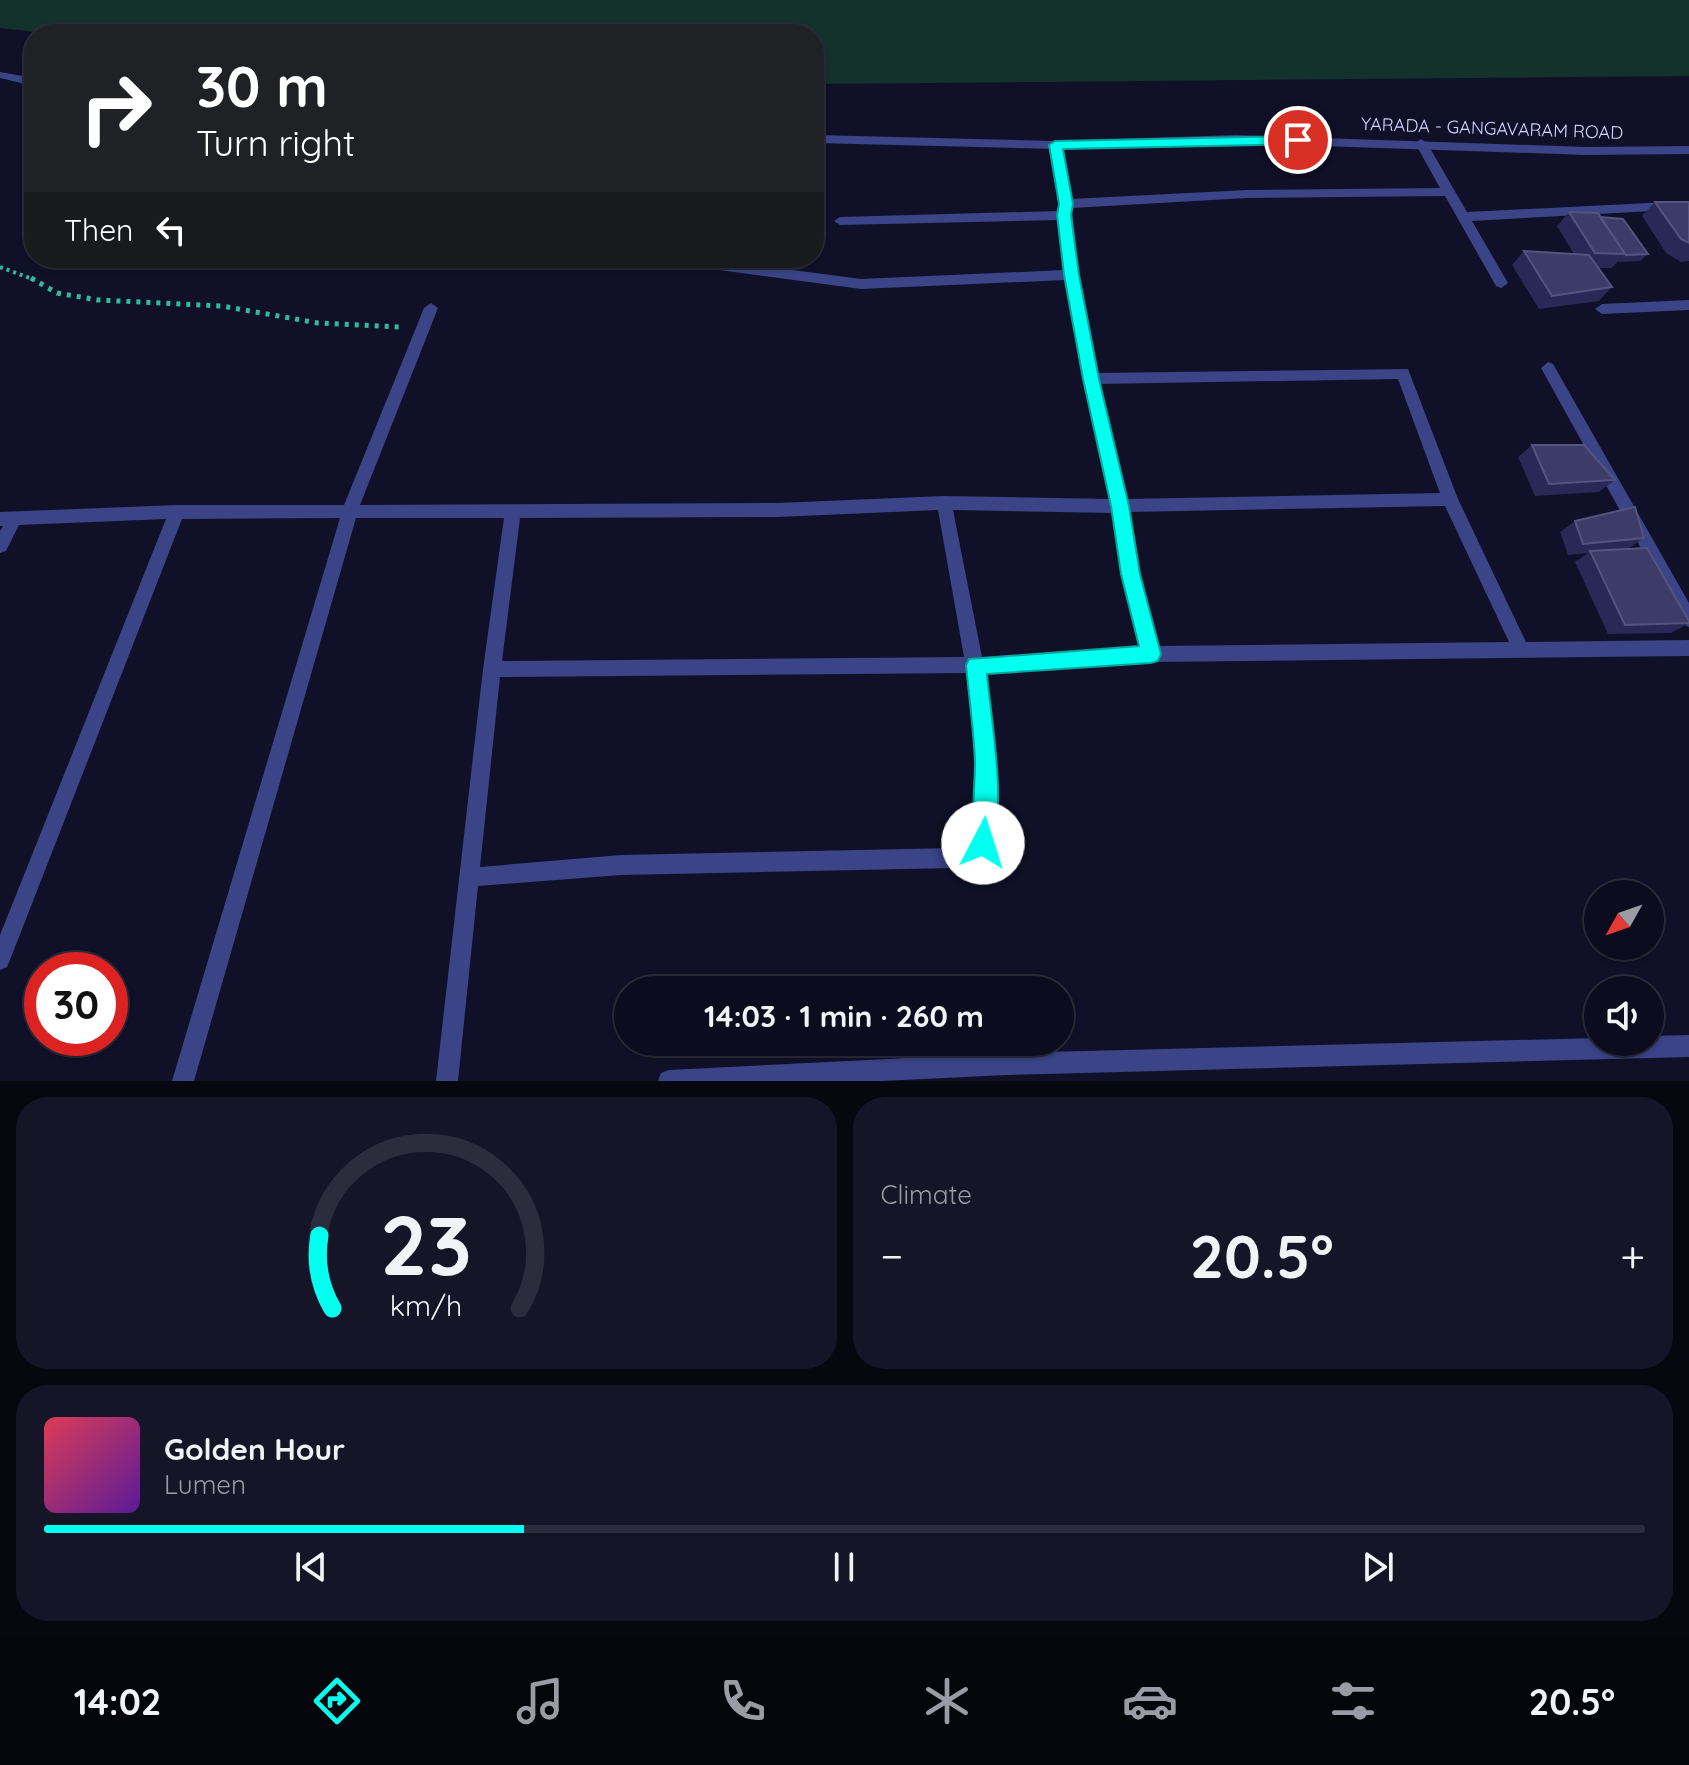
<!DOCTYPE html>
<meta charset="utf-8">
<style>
body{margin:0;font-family:Quicksand,sans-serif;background:#151527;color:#f1f3f6;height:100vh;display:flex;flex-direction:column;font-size:30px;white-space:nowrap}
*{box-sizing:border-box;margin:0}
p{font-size:26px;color:#9a9ba4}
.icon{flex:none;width:44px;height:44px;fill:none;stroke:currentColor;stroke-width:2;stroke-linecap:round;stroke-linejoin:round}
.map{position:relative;height:1081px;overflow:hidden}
.panel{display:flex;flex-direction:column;gap:16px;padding:16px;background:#070710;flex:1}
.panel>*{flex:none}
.top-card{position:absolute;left:24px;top:24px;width:800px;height:244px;border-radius:32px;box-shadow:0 2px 6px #0004,0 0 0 2px #2c2c3c;background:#202124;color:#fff;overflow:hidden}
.needle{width:52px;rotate:230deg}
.fabs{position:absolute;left:1584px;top:880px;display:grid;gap:16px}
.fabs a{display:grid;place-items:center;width:80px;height:80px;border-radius:50%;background:#0c0c1e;box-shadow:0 2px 6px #0004,0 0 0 2px #2c2c3c;font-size:40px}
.speed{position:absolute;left:24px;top:952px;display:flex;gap:16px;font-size:40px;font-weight:700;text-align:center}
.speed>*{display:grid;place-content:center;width:104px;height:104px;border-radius:50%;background:#0c0c1e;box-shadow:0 2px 6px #0004,0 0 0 2px #2c2c3c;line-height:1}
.speed .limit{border:12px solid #d22;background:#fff;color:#111}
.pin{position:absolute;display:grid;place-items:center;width:68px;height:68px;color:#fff;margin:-34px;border:4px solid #fff;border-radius:50%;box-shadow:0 2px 8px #0007}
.me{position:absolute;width:88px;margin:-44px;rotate:5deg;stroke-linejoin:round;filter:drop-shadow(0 0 6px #0008)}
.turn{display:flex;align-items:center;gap:28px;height:168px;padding:0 40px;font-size:36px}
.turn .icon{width:104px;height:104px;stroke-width:2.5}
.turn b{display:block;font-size:56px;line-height:68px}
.then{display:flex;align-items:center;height:76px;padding:0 40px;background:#0003;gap:16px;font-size:30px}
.big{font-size:60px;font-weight:700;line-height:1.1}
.panel .card{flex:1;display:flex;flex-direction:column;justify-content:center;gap:12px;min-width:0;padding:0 28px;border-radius:32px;background:#151527}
.panel .dial{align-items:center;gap:0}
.dial svg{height:208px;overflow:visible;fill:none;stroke:#2c2c3c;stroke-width:7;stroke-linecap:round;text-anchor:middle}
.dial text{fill:#f1f3f6;stroke:none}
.song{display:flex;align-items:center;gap:24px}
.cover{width:96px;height:96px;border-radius:12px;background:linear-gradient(135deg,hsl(350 70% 55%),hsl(270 70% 35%))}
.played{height:8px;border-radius:4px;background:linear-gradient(90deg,#03fff0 30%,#2c2c3c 30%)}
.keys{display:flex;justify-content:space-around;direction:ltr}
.heat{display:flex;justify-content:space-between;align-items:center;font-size:44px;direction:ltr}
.panel .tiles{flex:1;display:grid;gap:16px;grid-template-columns:1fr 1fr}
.card:last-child{grid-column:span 2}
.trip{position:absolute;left:614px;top:976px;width:460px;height:80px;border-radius:40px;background:#0c0c1e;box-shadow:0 2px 6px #0004,0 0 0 2px #2c2c3c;font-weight:700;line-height:80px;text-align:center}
.tab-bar{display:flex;height:128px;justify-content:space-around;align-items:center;background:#05050c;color:#9a9ba4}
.tab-bar .icon{width:56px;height:56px}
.tab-bar .on{color:#03fff0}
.tab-bar b{font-size:36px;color:#f1f3f6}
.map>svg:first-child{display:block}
.green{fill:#13322c}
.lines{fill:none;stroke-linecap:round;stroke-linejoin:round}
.path-far1{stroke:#2fbb9c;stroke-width:4;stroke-dasharray:3 4;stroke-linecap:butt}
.path{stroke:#2fbb9c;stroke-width:5;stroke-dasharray:4 6;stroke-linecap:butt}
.minor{fill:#3a4487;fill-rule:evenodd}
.tertiary{fill:#3a4487;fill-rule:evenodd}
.wall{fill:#2a2856}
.building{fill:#3d3b68;stroke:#555480;stroke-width:2}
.route{fill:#03fff0;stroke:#02a69c;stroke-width:2}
.labels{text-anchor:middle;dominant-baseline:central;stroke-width:6;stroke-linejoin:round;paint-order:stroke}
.far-street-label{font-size:18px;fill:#d7d8ff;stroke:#101028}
</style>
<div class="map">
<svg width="1689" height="1081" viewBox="0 0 1689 1081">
<rect width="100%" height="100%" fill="#101028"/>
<path class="green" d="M0,0H1689V76L814,84V34H55L0,28Z"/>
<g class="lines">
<path class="path-far1" d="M0,267L35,280"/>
<path class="path" d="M31,278L57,293L98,300L222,306L318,323L399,327"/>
<path class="minor" d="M1421,139L1427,143L1467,212L1689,201V209L1472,221L1508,283L1501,288L1496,286L1445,196L1247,198L1072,208L1078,275L1097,373L1408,369L1458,499L1526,642L1689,640V656L1151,662L984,673C990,712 1009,828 983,858L954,868L621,875L478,886L458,1081H436L483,669L504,518H356L194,1081H172L340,518L182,519L10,960L7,967L0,970V935L166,519L19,525L6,551L0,553V531L3,526H0V512L177,505H344L424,308L431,303L438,308L360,505L778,503L944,496L1111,499L1065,280L861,289L666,263L659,258H701L861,279L1064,270L1058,220L840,225L834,221L840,217L1058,211L1060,204L1049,145L1055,141L1061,145L1071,199L1247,190L1440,188L1415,143ZM1398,379L1440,493L1126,499L1099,384ZM1445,506L1509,642L1158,646L1139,574L1129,512ZM938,510L964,657L502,661L520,518L778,517ZM953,510L1113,513L1123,574L1141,647L982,657ZM967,673C971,705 985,810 975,837C971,846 963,847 954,848L621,855L480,867L500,677Z
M1689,300V310L1602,314L1595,309L1602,304Z
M1548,362L1553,364L1689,603V627L1683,624L1541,368Z
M1689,1035V1057L1007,1075L881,1081H658L661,1073L669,1070L1007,1053L1598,1038V1042H1650V1036Z"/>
<path class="tertiary" d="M0,72L34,78V86L0,78Z
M814,135L1055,141L1236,135L1586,147L1689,146V154L1586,155L1236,143L1055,149L814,143Z"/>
</g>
<path class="wall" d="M1655,202H1689V261L1681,262L1666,253L1642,216Z
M1569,212L1600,217L1648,254L1640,261L1619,262L1618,261L1612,268H1598L1612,287L1599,301L1539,309L1512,265L1524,251L1574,254L1557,226Z
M1532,445L1615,480L1599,492L1535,496L1518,457Z
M1575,521L1644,538L1628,549L1689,623L1671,633L1608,634L1575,562L1588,553L1568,555L1560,532Z"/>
<path class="building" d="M1655,202H1689V243L1681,239Z
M1569,212L1598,213L1625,254L1595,253Z
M1600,217L1623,219L1648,254L1626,255Z
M1524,251L1589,255L1612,287L1552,296Z
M1532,445H1584L1615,480L1549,484Z
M1635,507L1644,538L1583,544L1575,521Z
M1647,548L1689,621V623L1625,625L1590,551Z"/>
<path class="route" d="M1298,136L1305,140L1303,144L1063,149L1073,204L1071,215L1079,275L1099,379L1129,506L1140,574L1161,654L1158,661L1151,663L987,674C991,720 1008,809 990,851L983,854L975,851C970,839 975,782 975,764C974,732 969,698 966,665L969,659L1139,646L1121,574L1111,506L1083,379L1064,275L1057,215L1059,204L1049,145L1055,141Z"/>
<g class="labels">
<g class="far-street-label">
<text transform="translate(1492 128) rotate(2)">YARADA - GANGAVARAM ROAD</text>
</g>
</g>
</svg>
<div class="fabs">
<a><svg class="needle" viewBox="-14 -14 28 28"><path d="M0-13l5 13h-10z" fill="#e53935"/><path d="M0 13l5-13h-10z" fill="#9a9ba4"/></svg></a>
<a><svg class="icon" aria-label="sound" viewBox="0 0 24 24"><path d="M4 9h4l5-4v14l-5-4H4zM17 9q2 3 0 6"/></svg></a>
</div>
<div class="speed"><div class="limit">30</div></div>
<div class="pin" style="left:1298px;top:140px;background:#d93025"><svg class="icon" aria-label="arrive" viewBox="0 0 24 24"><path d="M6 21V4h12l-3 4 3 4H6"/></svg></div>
<svg class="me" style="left:983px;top:843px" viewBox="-20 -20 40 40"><circle r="19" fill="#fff"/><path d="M0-13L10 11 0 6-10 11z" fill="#03fff0"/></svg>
<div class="trip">14:03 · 1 min · 260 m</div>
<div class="top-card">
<div class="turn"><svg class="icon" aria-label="right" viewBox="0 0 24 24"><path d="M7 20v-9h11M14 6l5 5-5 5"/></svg><div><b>30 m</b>Turn right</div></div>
<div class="then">Then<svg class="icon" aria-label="left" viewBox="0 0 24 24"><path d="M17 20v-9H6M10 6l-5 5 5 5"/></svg></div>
</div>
</div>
<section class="panel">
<div class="tiles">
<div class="card dial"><svg viewBox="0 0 100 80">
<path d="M14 69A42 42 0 1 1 86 69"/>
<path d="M14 69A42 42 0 0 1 9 41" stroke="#03fff0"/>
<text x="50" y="56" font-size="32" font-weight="700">23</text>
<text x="50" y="72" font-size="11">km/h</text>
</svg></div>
<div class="card"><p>Climate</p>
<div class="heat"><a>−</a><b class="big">20.5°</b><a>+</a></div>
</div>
<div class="card">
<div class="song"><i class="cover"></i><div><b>Golden Hour</b><p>Lumen</p></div></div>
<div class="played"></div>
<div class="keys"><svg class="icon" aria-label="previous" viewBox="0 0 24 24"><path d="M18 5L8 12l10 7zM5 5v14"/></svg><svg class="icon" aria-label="pause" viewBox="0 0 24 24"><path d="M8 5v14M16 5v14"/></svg><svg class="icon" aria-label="next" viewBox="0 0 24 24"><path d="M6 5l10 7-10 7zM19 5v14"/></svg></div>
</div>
</div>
</section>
<nav class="tab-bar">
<b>14:02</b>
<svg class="icon on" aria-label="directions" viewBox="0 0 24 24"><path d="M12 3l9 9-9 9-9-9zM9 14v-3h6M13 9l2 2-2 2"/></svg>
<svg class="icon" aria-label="music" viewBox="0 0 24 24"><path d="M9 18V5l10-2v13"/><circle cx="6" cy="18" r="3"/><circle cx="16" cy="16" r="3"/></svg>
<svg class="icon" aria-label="phone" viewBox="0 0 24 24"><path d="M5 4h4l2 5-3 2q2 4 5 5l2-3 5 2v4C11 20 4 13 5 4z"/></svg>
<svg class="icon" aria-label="climate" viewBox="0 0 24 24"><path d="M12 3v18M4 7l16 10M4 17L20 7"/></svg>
<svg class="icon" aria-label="car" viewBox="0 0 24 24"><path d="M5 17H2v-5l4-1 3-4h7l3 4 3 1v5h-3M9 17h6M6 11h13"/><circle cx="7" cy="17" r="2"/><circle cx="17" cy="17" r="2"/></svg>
<svg class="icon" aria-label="filters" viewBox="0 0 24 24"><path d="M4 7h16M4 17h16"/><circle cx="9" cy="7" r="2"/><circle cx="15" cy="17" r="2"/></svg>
<b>20.5°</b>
</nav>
